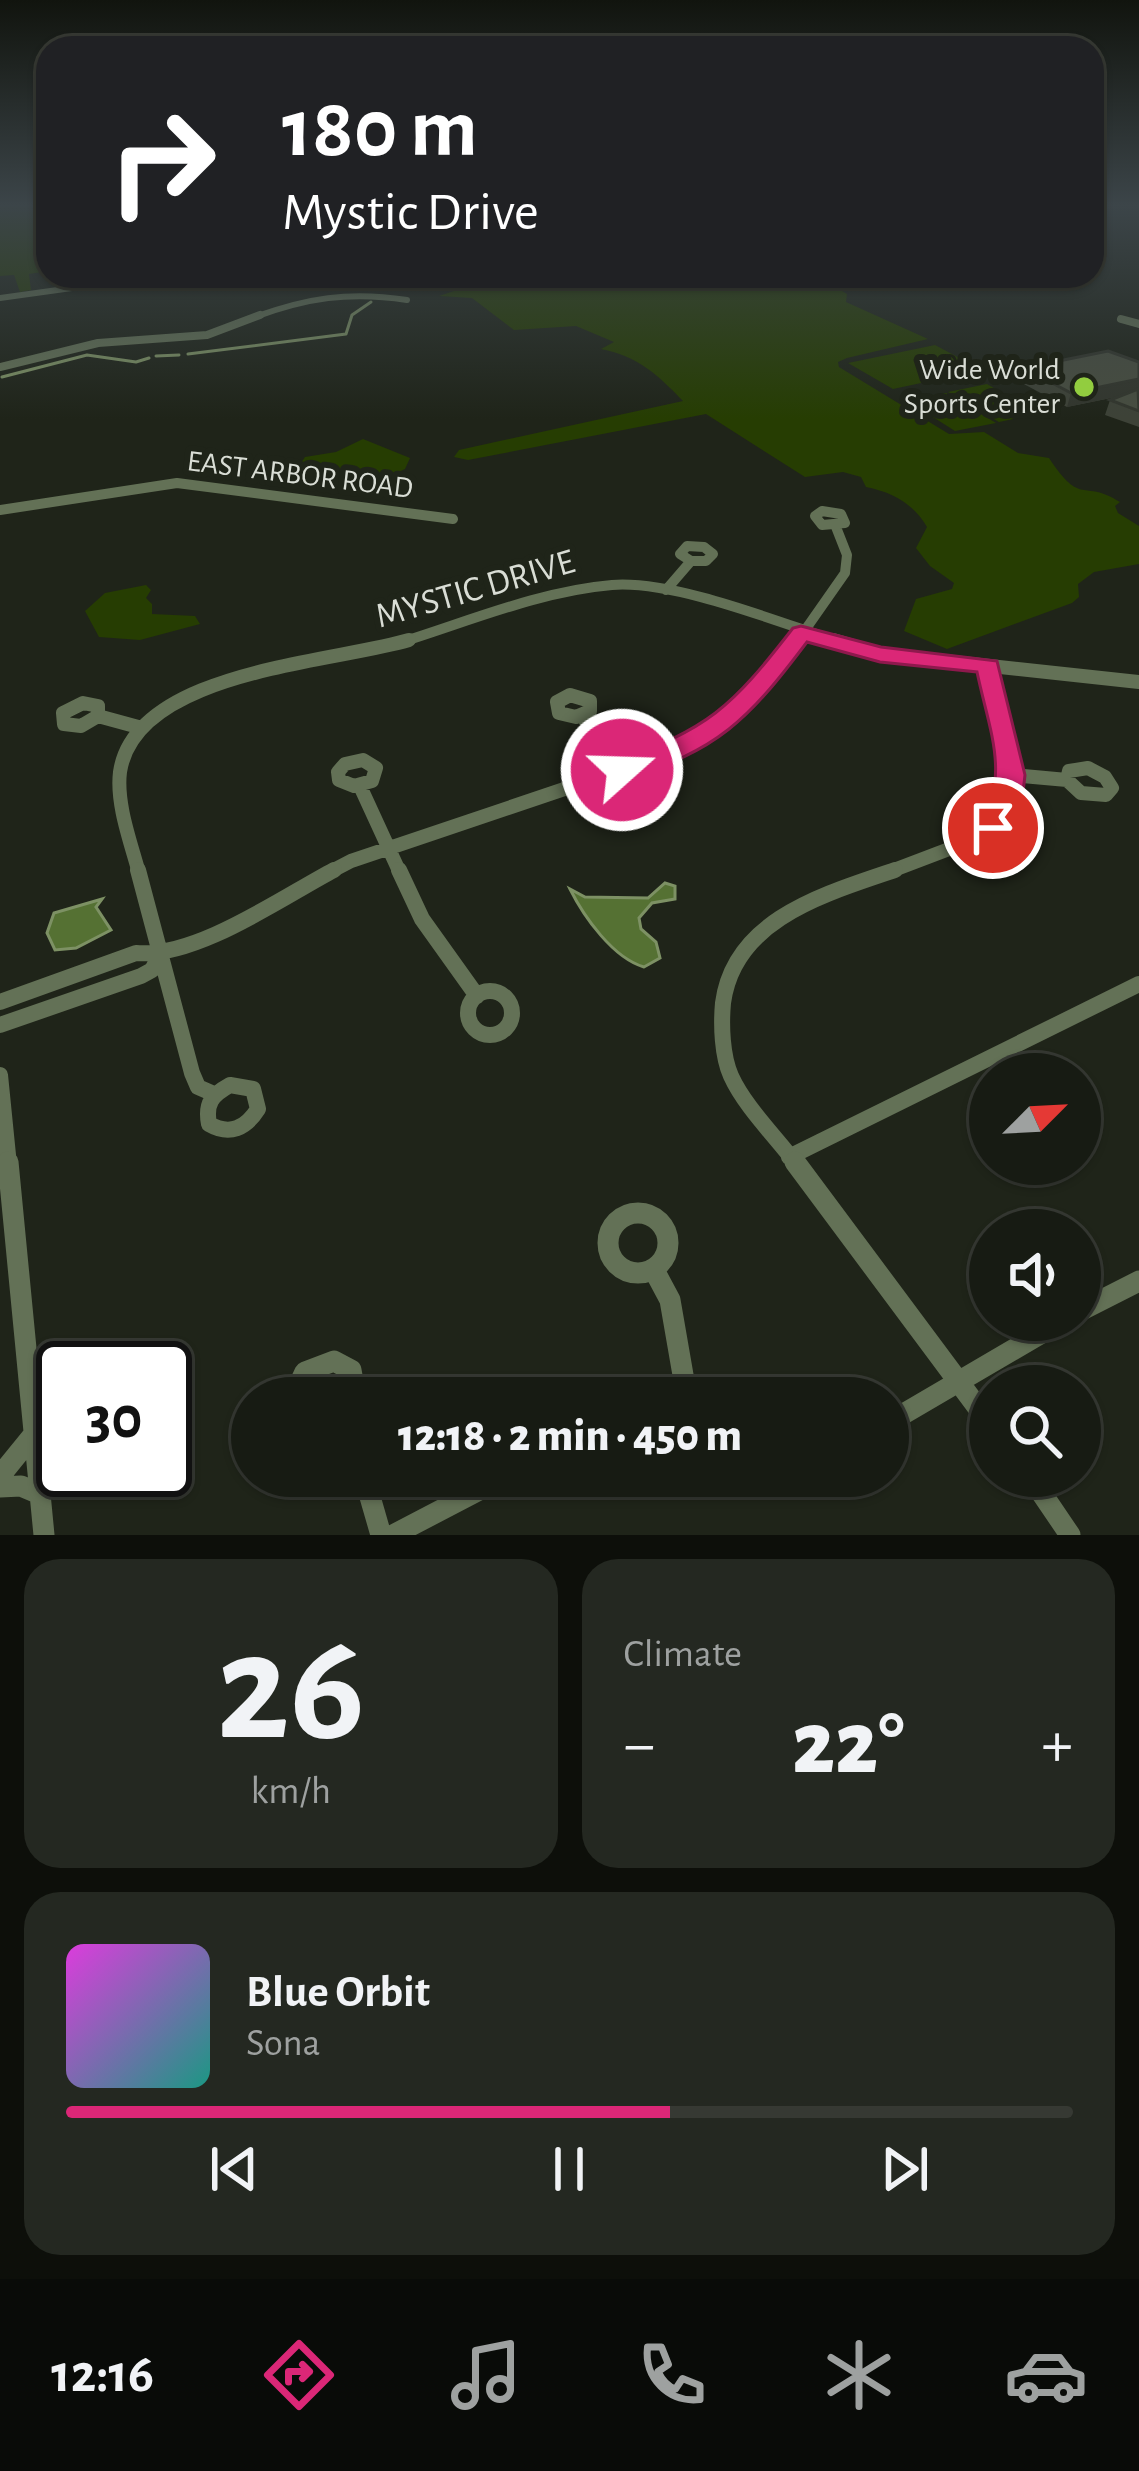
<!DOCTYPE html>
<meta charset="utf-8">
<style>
body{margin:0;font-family:"Alegreya Sans",sans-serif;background:#242821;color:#f1f3f6;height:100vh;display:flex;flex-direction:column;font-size:45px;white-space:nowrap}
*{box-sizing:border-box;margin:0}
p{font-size:39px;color:#9ea1a0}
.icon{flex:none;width:66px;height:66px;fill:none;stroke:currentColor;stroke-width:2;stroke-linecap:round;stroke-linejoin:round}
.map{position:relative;height:1535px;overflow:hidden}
.panel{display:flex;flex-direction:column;gap:24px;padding:24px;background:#0d0f0a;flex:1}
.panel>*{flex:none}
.banner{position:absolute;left:36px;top:36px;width:1068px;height:252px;border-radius:36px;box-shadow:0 3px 9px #0004,0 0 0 3px #363933;background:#202124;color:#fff;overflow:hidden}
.needle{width:78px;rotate:66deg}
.fabs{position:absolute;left:969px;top:1053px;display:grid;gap:24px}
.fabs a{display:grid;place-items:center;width:132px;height:132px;border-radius:50%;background:#171b13;box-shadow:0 3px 9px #0004,0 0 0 3px #363933;font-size:60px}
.speed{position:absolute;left:36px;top:1341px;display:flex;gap:24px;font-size:60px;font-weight:700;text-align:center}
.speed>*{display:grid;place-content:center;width:156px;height:156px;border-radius:50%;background:#171b13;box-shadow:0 3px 9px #0004,0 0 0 3px #363933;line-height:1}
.speed .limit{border:6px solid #111;border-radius:18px;background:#fff;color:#111}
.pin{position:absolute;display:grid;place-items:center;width:102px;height:102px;color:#fff;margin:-51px;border:6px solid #fff;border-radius:50%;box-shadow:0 3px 12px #0007}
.me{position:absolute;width:132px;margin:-66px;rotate:70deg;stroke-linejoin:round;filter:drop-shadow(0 0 9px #0008)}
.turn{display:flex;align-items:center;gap:42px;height:252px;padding:0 48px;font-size:54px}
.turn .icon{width:156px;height:156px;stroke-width:2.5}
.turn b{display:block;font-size:84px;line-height:102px}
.big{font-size:90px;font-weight:800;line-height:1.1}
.panel .card{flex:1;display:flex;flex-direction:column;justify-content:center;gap:18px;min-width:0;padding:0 42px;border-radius:36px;background:#242821}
.panel .dial{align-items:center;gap:0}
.dial b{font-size:156px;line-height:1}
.song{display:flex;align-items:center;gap:36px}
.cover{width:144px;height:144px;border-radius:18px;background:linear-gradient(135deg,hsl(300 70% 55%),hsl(170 70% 35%))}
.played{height:12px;border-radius:6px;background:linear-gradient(90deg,#db2777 60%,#363933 60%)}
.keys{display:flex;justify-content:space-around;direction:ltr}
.heat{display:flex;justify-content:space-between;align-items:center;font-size:66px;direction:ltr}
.panel .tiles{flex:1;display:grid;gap:24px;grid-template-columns:1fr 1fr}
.card:last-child{grid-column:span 2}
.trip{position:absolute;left:231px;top:1377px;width:678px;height:120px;border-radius:60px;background:#171b13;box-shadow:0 3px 9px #0004,0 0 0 3px #363933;font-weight:800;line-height:120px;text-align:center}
.menu{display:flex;height:192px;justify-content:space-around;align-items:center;background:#090b08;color:#9ea1a0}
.menu .icon{width:84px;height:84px}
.menu .on{color:#db2777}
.menu b{font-size:54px;color:#f1f3f6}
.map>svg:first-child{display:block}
.green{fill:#263d02}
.water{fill:#557133;stroke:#7d9164;stroke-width:3}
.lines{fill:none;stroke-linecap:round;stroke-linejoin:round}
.stream{stroke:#7d9164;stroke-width:3}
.minor-far5{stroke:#637156;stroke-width:6}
.minor-far4{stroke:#637156;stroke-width:8}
.minor-far3{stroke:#637156;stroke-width:10}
.minor-far2{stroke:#637156;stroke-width:14}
.minor-far1{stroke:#637156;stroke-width:16}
.minor{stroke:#637156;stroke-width:21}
.major{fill:#a5c089;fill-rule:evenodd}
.wall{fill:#3d4237}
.shaded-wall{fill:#32362d}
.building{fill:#474d40;stroke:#32362d;stroke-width:3}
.route{fill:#db2777;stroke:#8e194d;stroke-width:3}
.poi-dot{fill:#92cd3f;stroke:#1f2419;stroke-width:4.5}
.labels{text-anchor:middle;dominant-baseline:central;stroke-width:12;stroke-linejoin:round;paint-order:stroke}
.far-poi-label{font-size:30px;fill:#d9ddd5;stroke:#1f2419;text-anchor:end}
.far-street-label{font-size:30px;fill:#d9ddd5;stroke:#1f2419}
.street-label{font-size:36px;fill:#d9ddd5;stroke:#1f2419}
</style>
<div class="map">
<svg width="1139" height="1535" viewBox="0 0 1139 1535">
<rect width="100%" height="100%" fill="#1f2419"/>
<path class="green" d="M0,204H48V271L29,274L31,290L20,292L14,275L0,276Z
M465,276H685C704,286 798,276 827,276L824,280L847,294L846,302L928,339L847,358L838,362L839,367L949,434L984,432L1018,453L1049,458C1082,508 1082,478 1120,502L1115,506L1118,513L1139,526V564L1094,572L1078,584L1079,597L1072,603L947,649L904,631L916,599L952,589L954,583L930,566L916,548L927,527C914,504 892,492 866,487L861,477L843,472L805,477L706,414L468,460L454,457L459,450L683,401C658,375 638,356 601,349L614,342L576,326L514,330L472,298L439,296L475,284Z
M935,345L982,370L893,389L848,363Z
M987,384L1038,414L999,422L948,392Z
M946,393L996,423L955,431L906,400Z
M363,439L410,458L405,469C385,479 316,482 297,469L305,457L336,452Z
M146,585L151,590L146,598L152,604V614L195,616L200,624L140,640L99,637L85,611L105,593Z"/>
<path class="water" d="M665,883L675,886V899L652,903L639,918L641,929L656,942L660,958L644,967C613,958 584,917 570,889L585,897L648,898Z
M102,899L96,907L111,930L76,948L55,950L47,933L54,913Z"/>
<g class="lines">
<path class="stream" d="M188,354L346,334L352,315L371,302
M156,356L179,355
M2,377L87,355L136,362L149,358"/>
<path class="minor-far5" d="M0,298L158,276
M252,318C306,298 349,291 407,300"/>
<path class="minor-far4" d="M1121,319L1139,324
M0,367L98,343L207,335L260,315"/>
<path class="minor-far3" d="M0,510L177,483L453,519
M822,511L841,514L845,523L822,525L815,516Z
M687,546L704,547L713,554L706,561H691L680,554Z
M666,590L691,561
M399,643C467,622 540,591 612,585C675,580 780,623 843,643
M796,643L845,573L847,555L836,527"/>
<path class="minor-far2" d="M833,640L880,654L1139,682
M570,695L590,701V711L576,717L559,713L557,702Z
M83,703L98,706V716L81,726L64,724L63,713Z
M98,716L142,728
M582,716L622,769
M363,760L376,768L372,781L354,786L339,780L338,772L345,764Z
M1088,768L1105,777L1112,788L1106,795L1081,793L1067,780L1069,771Z
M1012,775L1067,780
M360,786L400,873
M139,873C131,843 116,804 120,772C135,671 331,663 409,640
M328,873L351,861L659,757C716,729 759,690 798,640
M886,873L978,838L1007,810L1009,759L988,666"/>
<path class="minor-far1" d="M138,870L192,1073L198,1087L214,1094
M399,870L422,919L477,996
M468 1013a22 22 0 1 1 44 0a22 22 0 1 1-44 0Z
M0,1002L136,953C196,958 281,898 334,870
M0,1025L141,976L152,970L160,955
M0,1075L9,1165
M230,1085L253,1089L258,1109C246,1128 230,1136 209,1124C205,1103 212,1095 230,1085Z
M789,1157L1139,984
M797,1165C777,1138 745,1107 731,1076C722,1056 721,1025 723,1003C734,919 825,894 895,870"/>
<path class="minor" d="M8,1162L44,1535
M795,1162L990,1424
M608 1243a30 30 0 1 1 60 0a30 30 0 1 1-60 0Z
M654,1270L670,1300L687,1398
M1080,1311L1139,1281
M293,1398L305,1372L334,1361L351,1370L356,1398
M888,1423L1064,1320
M0,1476L34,1434
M364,1476L381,1535
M1030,1476L1070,1535
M0,1487L21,1486L40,1494
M393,1535L506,1476"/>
<path class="major" d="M1135,204H1139V207Z"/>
</g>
<path class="wall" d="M1139,362V427L1105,415L1110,400L1121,396L1067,407L1020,382L1024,368Z"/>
<path class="shaded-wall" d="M1139,379V392L1067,407L1071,393Z"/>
<path class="building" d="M1108,351L1139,362V379L1071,393L1024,368Z
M1138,389L1139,411L1110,400Z"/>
<linearGradient id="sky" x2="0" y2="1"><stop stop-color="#11140e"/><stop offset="0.49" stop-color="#3c4549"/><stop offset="1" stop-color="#3c4549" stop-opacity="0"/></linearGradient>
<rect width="1139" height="419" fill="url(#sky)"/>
<path class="route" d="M801,626L881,647L997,661L1025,775L1021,810L1003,835H983L979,828C1011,775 989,730 977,672L880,662L807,642C749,719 718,752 622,779L612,776L608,770L612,763C710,728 730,709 793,628Z"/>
<circle class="poi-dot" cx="1084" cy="387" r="12"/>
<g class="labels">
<g class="far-poi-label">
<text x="1060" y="370">Wide World<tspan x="1060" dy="34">Sports Center</tspan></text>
</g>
<g class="far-street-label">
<text transform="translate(300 475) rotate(7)">EAST ARBOR ROAD</text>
</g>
<g class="street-label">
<text transform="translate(475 589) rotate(-16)">MYSTIC DRIVE</text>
</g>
</g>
</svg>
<div class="fabs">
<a><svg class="needle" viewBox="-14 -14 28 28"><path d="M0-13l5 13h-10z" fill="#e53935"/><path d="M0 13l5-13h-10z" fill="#9ea1a0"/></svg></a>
<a><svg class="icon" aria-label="sound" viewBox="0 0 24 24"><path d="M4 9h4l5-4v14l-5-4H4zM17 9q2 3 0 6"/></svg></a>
<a><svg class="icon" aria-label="search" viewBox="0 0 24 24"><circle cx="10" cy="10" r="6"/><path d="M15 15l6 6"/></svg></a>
</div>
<div class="speed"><div class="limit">30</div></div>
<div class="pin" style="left:993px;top:828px;background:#d93025"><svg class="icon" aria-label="arrive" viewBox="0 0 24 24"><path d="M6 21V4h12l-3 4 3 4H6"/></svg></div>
<svg class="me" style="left:622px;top:770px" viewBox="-20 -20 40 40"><circle r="17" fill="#db2777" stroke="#fff" stroke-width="3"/><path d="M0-11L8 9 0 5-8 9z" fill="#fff"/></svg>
<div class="trip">12:18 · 2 min · 450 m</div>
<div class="banner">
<div class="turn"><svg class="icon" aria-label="right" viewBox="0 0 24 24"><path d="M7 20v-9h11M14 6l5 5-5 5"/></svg><div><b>180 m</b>Mystic Drive</div></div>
</div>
</div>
<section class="panel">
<div class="tiles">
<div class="card dial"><b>26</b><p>km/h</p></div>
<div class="card"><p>Climate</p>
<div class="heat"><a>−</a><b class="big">22°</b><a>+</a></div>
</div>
<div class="card">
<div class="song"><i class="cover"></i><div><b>Blue Orbit</b><p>Sona</p></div></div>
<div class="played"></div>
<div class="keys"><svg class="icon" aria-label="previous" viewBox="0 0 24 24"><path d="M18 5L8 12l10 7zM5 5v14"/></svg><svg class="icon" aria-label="pause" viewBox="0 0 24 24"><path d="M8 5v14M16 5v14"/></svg><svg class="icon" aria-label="next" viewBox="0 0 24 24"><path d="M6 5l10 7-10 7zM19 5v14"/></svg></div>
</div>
</div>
</section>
<nav class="menu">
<b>12:16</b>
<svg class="icon on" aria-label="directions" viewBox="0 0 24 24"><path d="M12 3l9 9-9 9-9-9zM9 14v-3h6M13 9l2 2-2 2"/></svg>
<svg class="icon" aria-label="music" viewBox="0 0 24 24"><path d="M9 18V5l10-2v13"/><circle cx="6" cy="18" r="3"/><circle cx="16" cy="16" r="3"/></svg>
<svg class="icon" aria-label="phone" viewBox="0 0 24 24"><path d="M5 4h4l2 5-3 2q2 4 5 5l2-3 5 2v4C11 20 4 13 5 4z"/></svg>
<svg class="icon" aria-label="climate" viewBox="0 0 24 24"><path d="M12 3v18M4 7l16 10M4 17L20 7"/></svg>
<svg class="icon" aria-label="car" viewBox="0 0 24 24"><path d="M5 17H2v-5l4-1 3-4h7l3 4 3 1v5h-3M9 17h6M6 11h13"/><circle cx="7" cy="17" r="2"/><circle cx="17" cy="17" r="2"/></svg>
</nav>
